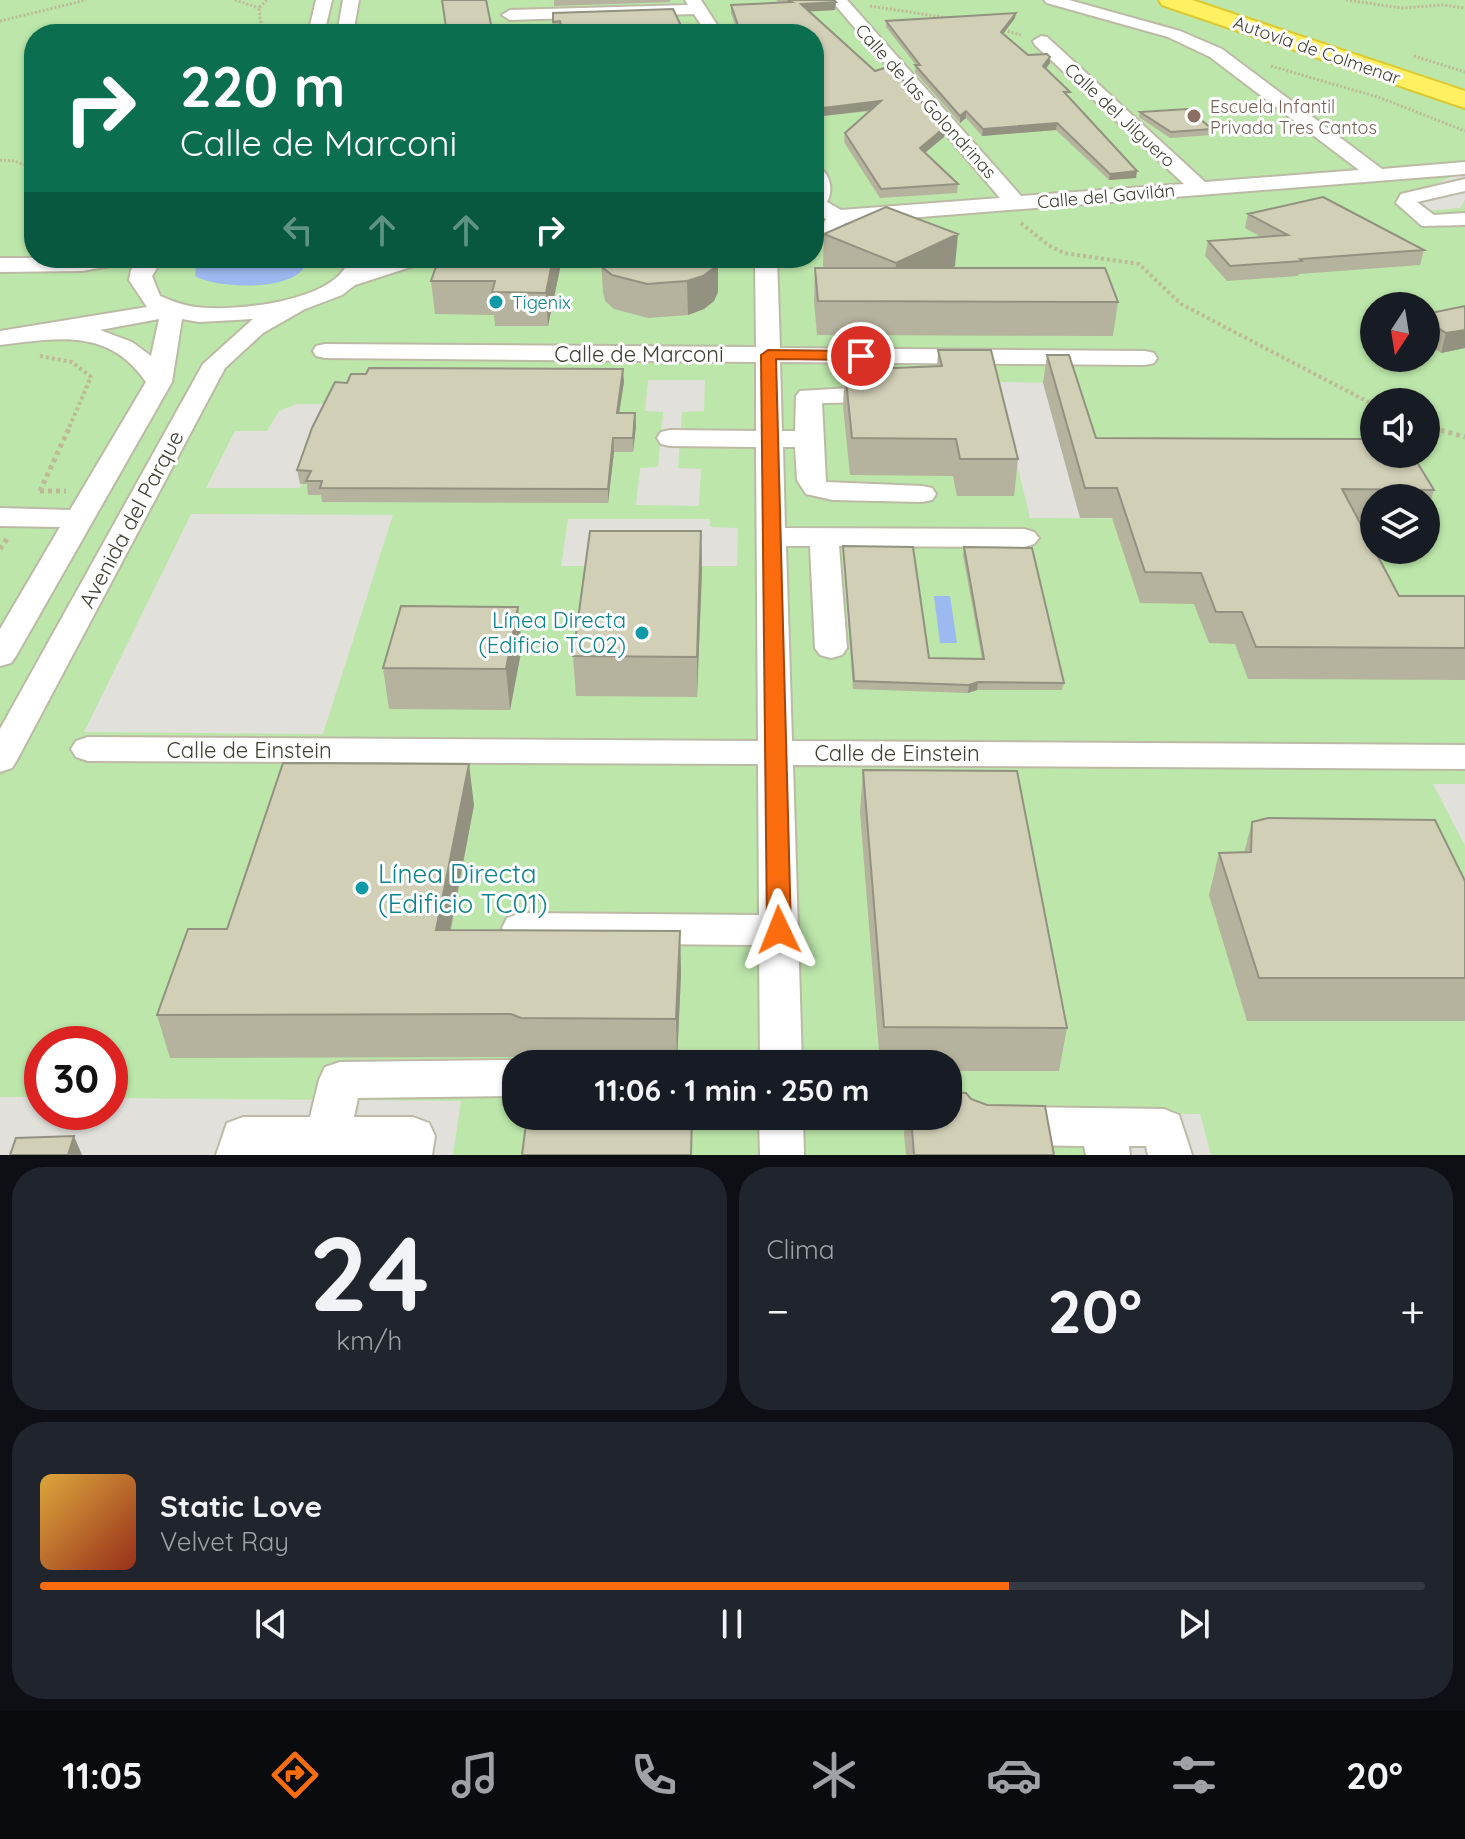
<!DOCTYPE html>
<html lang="es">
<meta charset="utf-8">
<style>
body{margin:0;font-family:Quicksand,sans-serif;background:#20242c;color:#f1f3f6;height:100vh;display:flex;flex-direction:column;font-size:30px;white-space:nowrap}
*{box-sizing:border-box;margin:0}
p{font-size:26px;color:#9ea1a6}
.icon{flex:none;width:44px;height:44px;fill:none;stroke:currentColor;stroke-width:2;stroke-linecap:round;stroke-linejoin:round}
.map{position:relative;height:1155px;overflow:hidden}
.sheet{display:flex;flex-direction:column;gap:12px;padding:12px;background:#0d0f14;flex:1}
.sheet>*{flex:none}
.top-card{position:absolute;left:24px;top:24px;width:800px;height:244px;border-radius:32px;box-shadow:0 2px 6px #0004;background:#0b6e4f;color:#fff;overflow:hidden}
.needle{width:52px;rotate:192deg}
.fabs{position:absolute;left:1360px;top:292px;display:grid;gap:16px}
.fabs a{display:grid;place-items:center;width:80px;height:80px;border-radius:50%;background:#171b24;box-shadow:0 2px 6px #0004;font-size:40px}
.speed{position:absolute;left:24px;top:1026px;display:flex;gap:16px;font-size:40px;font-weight:700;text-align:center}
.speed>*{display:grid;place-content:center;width:104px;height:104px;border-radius:50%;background:#171b24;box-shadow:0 2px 6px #0004;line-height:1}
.speed .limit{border:12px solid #d22;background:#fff;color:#111}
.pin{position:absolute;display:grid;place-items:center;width:68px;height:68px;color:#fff;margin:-34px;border:4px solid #fff;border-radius:50%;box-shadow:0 2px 8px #0007}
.me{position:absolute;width:88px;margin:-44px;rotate:358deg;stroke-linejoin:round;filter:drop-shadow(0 0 6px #0008)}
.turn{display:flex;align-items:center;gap:28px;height:168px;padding:0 24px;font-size:36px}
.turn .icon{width:104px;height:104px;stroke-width:2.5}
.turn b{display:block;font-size:56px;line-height:68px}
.lanes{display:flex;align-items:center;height:76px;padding:0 24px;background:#0003;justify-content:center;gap:40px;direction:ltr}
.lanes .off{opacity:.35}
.big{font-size:60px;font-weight:800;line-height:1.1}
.sheet .card{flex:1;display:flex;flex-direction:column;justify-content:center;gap:12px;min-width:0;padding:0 28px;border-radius:32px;background:#20242c}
.sheet .dial{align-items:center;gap:0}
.dial b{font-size:104px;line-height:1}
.song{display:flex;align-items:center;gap:24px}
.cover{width:96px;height:96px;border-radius:12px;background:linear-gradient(135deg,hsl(40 70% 55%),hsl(10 70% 35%))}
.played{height:8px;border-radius:4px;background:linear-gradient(90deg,#fb6c0f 70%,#363941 70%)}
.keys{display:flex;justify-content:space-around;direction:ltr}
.heat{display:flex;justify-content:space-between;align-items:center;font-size:44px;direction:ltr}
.sheet .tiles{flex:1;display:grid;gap:12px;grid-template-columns:1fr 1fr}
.card:last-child{grid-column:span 2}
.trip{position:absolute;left:502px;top:1050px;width:460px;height:80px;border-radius:32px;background:#171b24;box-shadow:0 2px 6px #0004;font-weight:800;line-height:80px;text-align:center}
.menu{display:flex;height:128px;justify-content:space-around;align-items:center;background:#090b0e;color:#9ea1a6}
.menu .icon{width:56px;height:56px}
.menu .current{color:#fb6c0f}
.menu b{font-size:36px;color:#f1f3f6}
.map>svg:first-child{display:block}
.green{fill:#bce6aa;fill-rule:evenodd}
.parking{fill:#e1e0db}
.water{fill:#9cb9f0}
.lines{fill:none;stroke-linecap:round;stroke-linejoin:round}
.minor-casing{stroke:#bcbaa5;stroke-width:4}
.highway-casing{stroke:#ddc830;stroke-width:4}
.path-far2{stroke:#beba96;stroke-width:3;stroke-dasharray:2 2;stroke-linecap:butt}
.path-far1{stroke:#beba96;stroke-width:4;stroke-dasharray:3 3;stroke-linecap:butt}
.path{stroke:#beba96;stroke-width:5;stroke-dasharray:4 4;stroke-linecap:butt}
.minor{fill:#fff;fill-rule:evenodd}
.highway{fill:#fef060;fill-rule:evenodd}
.wall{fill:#b5b29d}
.shaded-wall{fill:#939180}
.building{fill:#d2cfb7;stroke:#939180;stroke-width:2}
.route{fill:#fb6c0f;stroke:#a3460a;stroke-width:2}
.education-dot{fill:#8d6e63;stroke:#fff;stroke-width:3}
.culture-dot{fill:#0f9aa8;stroke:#fff;stroke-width:3}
.labels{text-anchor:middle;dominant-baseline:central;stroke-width:6;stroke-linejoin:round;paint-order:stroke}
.far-street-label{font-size:18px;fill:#424033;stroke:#fff}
.far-education-label{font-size:18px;fill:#785e54;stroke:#fff;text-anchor:start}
.far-culture-label{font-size:18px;fill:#0d838f;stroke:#fff;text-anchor:start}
.street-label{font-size:22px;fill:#424033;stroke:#fff}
.culture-label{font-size:22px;fill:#0d838f;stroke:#fff;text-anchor:end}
.near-culture-label{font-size:26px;fill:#0d838f;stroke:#fff;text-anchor:start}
</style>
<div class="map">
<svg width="1465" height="1155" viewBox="0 0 1465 1155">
<rect width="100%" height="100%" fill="#f1f0e2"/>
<path class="green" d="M0,0H1465V1155H0ZM34,34H814V258H34ZM1374,306H1426V358H1374ZM1374,402H1426V454H1374ZM1374,498H1426V550H1374ZM42,1044H110V1112H42ZM516,1064H948V1116H516Z"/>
<path class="parking" d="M1465,171V200L1460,208L1423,211L1416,204L1417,192Z
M648,380H705L704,411L682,412L678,468L701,469L699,506L636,505L640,468L658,467L663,412L645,411Z
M997,382L1065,383L1092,467L1426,498H1374V520L1030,518Z
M297,404H333L300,488H206L235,431H267L279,411Z
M191,514L393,515L323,734L84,732Z
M568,519H710V527L738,528L737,566H561Z
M1433,784H1465V846Z
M0,1097H42V1112H110V1098L461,1101L453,1155H0Z
M1086,1113L1200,1114L1211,1155H1068H1094Z"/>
<path class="water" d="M213,258H301L306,263C298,292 217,289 195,276L196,267Z
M934,596H950L957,643H940Z"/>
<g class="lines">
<g class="minor-casing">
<path id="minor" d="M316,0H332L324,34H308Z
M343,0H359L353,34H337Z
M685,0H701L723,34H707L694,14L510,20L502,15L510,10L688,5Z
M831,0H847L1021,196L1184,184L1035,45L1033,41L1041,36L1047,37L1205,182L1359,170L1210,57L1168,37L1047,3L1044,0H1069L1180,31L1222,49L1382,169L1465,162V174L845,223L839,234L814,241V228L823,225L826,219L814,211V166C830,170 834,189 827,202L841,210L1000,198Z
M1465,179V191L1417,202L1434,215L1465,213V225L1422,226L1396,203L1401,194Z
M0,258H130L127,263L82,271L0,272Z
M139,258H163L152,276L160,296C172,301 182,305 196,307C232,312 340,302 349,258H371L369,266L393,258H426L423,263L355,285L342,295L305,309L263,333L225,368L17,760L12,768L0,772V729L203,364L253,319L199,322L182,319L172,382L16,656L11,663L0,666V629L60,527L0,526V508L70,510L146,382C109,327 56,338 0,345V331L147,307L129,280L131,270ZM159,319L151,356L132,342L100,330Z
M755,258H777L780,348L1145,351L1154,353L1157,358L1154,363L1145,365L780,362L782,431H795L796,396L800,391L884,386L893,389L897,394L893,399L884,402L822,403L826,482L922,486L932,488L936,494L932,500L922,502L833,500L806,494L797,480L795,447H783L785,528L1024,529L1034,532L1039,538L1034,544L1024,547L839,546L847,648L842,655L831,658L820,655L815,648L810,546H786L792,741L1465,745V769L793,765L802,1064H760L759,945L521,943L507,938L502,928L507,918L521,913L759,915L758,764L88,761L76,757L71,749L76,741L88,737L758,741L756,447L670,446L661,444L657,438L661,432L670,430L756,431V362L325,358L316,356L313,351L316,346L325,344L756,347Z
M516,1060L527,1064H516V1096L358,1098L354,1117H413L429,1123L435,1136L432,1155H216L227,1123L243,1117H310L319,1080L325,1067L340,1062Z
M1009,1107L1164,1109L1179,1115L1192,1155H1148L1146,1146H1129L1130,1155H1086L1084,1146L1009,1145L994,1139L987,1126L994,1113Z
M759,1116H803L804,1155H760Z"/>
</g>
<g class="highway-casing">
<path id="highway" d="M1159,0H1192L1465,91V108L1162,5Z"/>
</g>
<path class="path-far2" d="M235,0L259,8
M1346,0L1402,8L1443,5L1465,8
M870,6L955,19
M0,21L86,0
M1000,29L1021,35
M257,34L261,25L259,8L267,0
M1414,56L1465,72
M1271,66L1381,98L1465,131
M0,160L14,161L34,169"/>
<path class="path-far1" d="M1021,223L1048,245L1064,253L1139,264L1181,304L1374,405
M40,356L72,362L91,377L68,430
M1426,426L1440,430"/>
<path class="path" d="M1433,428L1465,437
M40,491H66
M40,491L69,428
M0,549L7,539"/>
<use href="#minor" class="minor"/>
<use href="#highway" class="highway"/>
</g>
<path class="wall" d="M554,0H670V2L554,6Z
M776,0H834L835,10L809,11L875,71L944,128V137L925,152L958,184L957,193L880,198L844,142L845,133L870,111L814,117V34H738L731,13V5L780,3Z
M553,13L685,34H561L560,30H553Z
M1015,18L1003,34L1028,55L1050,63L1045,69L1136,178L1109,180L1056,130L982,136L966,118L960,123L915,72L916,65L886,27V21Z
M1140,112L1212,129L1211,135L1170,138L1139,117Z
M1248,214L1424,250L1420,265L1299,274L1298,276L1227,281L1205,256L1208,241L1261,237L1245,228Z
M824,234L955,266L952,268L1118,302L1113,336L817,335L814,301L815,268H827L823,266Z
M439,258H561V264L548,326H495L494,315L435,314L431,281Z
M601,259H718V292L714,301L704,309L688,315L648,318L614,309L605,301L603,292Z
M1465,306V348L1441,353L1426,343V314Z
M938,350L1018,459L1014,496H957L953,476L850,475L843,406L845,370L937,367Z
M1047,355L1096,438L1434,490L1426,518V498H1374V520L1358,519L1399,596H1465V680L1248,679L1235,644L1209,643L1194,604L1140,603L1112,518H1080L1043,383Z
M624,382L619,413H635L636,426L633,452H614L608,503L322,502L321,495H308L307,484H300L297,470L347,383Z
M701,531L702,570L697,697L576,696L573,656Z
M843,546L929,658L982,659L963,555L964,547L1064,683L1062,690H977L968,693L853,689Z
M522,647L510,710L389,709L383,668Z
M863,770L1067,1028L1059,1071H948V1064H880L860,812Z
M474,805L451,930L680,931L681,974L677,1062L526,1061L516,1057L170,1058L157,1015L227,929Z
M1252,822L1465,881V1021H1247L1209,895L1219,853H1244Z
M971,1099L1054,1155H906L904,1135L906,1116H948Z"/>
<path class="shaded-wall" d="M836,2L835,10L801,12V4Z
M1016,13L1015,18L1000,38L1001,32Z
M1050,57V63L1043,73V66Z
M881,101V109L814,117L815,109Z
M966,111V118L960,123V116Z
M1057,123L1056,130L982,136L983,129Z
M944,128V137L920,157V148Z
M1137,171L1136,178L1109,180L1110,174Z
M958,234L955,266L894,296L896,263Z
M553,258H561V264L548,326L546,293Z
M718,259V292L714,301L704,309L688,315L687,281Z
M1465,330V348L1441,353L1446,333Z
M623,369L624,382L617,426V413Z
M635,413L636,426L633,452V438Z
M613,438L614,452L608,503V489Z
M701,531L702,570L697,697V657Z
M518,607L522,647L510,710L506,669Z
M978,682L977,690L968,693L969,685Z
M469,764L474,805L442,972L436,930Z
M680,931L681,974L677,1062L676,1019Z
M74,1136L82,1155H68Z"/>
<path class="building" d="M442,0H486L493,34H447Z
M788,0H834L836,2L801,4L875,71L891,66L944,128L920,148L958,184L881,189L845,133L881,101L815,109L814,34H742L740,31L731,5L792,2Z
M673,9L685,34H563L560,21L553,22V13Z
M1016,13L1001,32L1028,55L1047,54L1050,57L1043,66L1070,92H1064L1137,171L1110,174L1057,123L983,129L966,111L960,116L915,65H920L886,21Z
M1188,109L1212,129L1171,132L1140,112Z
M1323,197L1424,250L1300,259L1302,261L1230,266L1208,241L1288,235L1248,214Z
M886,207L958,234L896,263L824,234Z
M439,258H553L546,293L492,292L495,281H431Z
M602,258H717L718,259L714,268L703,276L687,281L647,284L612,275L603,268L601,259Z
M815,268H1105L1118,302L818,301Z
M1465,306V330L1446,333L1426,320V314Z
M938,350H991L1018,459H960L956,439L852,438L845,370L942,366Z
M1047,355H1069L1096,438L1374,439V454H1412L1434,490L1342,489L1399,596H1465V648L1256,647L1242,612H1216L1201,573L1145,572L1117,488H1085Z
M369,368L623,369L617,413H635L633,438H613L608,489L320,488L322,481H306L311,471L297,470L312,428L335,382L347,383L351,374H366Z
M590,531H701L697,657L573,656Z
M843,546L913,547L929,658L984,659L964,547L1032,548L1064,683L978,682L969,685L854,681Z
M401,606L518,607L506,669L383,668Z
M283,763L469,764L436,930L680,931L676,1019L521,1018L511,1014L157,1015L188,929H227Z
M863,770L1017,771L1067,1028L884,1027Z
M1268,818L1435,820L1465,881V978H1259L1219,853L1251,852L1252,822Z
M948,1092L966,1093L971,1099L987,1105L1045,1106L1054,1155H914L911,1116H948Z
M527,1116H692L691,1155H522Z
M74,1136L68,1155H10L16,1138Z"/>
<path class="route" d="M768,350L861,351L869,356L861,360L776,359L791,930L787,936L779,939L770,936L767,930L761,355Z"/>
<circle class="education-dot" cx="1194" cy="116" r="8"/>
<g class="culture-dot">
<circle cx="496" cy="302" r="8"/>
<circle cx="642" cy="633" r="8"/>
<circle cx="362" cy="888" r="8"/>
</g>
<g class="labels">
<g class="far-street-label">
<text transform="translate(1317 50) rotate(19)">Autovía de Colmenar</text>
<text transform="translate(926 101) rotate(48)">Calle de las Golondrinas</text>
<text transform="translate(1120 115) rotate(43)">Calle del Jilguero</text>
<text transform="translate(1106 196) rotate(-5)">Calle del Gavilán</text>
</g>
<g class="far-education-label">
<text x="1210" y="106">Escuela Infantil<tspan x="1210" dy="21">Privada Tres Cantos</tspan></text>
</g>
<g class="far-culture-label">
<text x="512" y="302">Tigenix</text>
</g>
<g class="street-label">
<text x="639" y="354">Calle de Marconi</text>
<text transform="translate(131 519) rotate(-62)">Avenida del Parque</text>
<text x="249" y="750">Calle de Einstein</text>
<text x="897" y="753">Calle de Einstein</text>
</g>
<g class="culture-label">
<text x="626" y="620">Línea Directa<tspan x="626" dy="25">(Edificio TC02)</tspan></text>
</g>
<g class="near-culture-label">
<text x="378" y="873">Línea Directa<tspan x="378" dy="30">(Edificio TC01)</tspan></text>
</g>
</g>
</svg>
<div class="fabs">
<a><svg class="needle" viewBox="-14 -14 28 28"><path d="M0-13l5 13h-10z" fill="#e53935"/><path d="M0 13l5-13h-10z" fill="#9ea1a6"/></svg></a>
<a><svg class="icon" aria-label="sound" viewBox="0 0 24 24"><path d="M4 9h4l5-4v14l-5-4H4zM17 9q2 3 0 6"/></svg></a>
<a><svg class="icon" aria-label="layers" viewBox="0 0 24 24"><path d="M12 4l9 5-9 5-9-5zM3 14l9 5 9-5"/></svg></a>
</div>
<div class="speed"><div class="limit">30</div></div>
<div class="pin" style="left:861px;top:356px;background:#d93025"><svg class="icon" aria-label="arrive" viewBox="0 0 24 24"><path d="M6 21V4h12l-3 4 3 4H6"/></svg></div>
<svg class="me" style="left:779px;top:930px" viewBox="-20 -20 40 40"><path d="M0-17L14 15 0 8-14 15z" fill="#fb6c0f" stroke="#fff" stroke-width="4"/></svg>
<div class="trip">11:06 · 1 min · 250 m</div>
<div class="top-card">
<div class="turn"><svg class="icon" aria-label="right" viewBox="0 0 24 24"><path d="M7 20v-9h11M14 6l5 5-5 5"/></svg><div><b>220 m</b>Calle de Marconi</div></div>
<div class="lanes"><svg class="icon off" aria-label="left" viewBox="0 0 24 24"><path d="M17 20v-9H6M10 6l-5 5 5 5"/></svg><svg class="icon off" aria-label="ahead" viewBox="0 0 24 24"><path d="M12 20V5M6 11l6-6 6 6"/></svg><svg class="icon off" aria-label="ahead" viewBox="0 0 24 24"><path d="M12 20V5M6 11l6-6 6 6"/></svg><svg class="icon" aria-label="right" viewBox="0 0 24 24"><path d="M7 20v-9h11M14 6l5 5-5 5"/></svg></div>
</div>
</div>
<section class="sheet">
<div class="tiles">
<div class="card dial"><b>24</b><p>km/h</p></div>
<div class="card"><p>Clima</p>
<div class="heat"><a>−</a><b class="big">20°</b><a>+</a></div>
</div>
<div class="card">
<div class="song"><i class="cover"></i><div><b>Static Love</b><p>Velvet Ray</p></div></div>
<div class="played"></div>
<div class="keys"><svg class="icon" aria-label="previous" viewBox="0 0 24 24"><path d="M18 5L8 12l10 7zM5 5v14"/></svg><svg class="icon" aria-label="pause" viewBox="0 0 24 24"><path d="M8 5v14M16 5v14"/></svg><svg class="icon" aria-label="next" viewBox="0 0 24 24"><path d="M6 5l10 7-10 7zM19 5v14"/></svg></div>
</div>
</div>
</section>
<nav class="menu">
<b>11:05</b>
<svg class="icon current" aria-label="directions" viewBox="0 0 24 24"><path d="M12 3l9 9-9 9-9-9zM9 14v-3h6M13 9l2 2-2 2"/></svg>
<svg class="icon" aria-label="music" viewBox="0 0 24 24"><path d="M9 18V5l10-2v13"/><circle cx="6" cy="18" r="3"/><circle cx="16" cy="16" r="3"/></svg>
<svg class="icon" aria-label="phone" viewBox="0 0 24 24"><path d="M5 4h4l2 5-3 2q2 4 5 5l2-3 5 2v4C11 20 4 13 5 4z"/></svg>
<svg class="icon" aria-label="climate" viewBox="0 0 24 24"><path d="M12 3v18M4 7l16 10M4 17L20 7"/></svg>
<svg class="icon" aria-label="car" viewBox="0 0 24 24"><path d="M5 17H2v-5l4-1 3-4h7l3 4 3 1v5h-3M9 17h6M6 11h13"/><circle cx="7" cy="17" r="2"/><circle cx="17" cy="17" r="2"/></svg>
<svg class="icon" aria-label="filters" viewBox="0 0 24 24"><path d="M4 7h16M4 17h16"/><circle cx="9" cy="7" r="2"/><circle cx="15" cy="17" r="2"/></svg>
<b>20°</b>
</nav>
